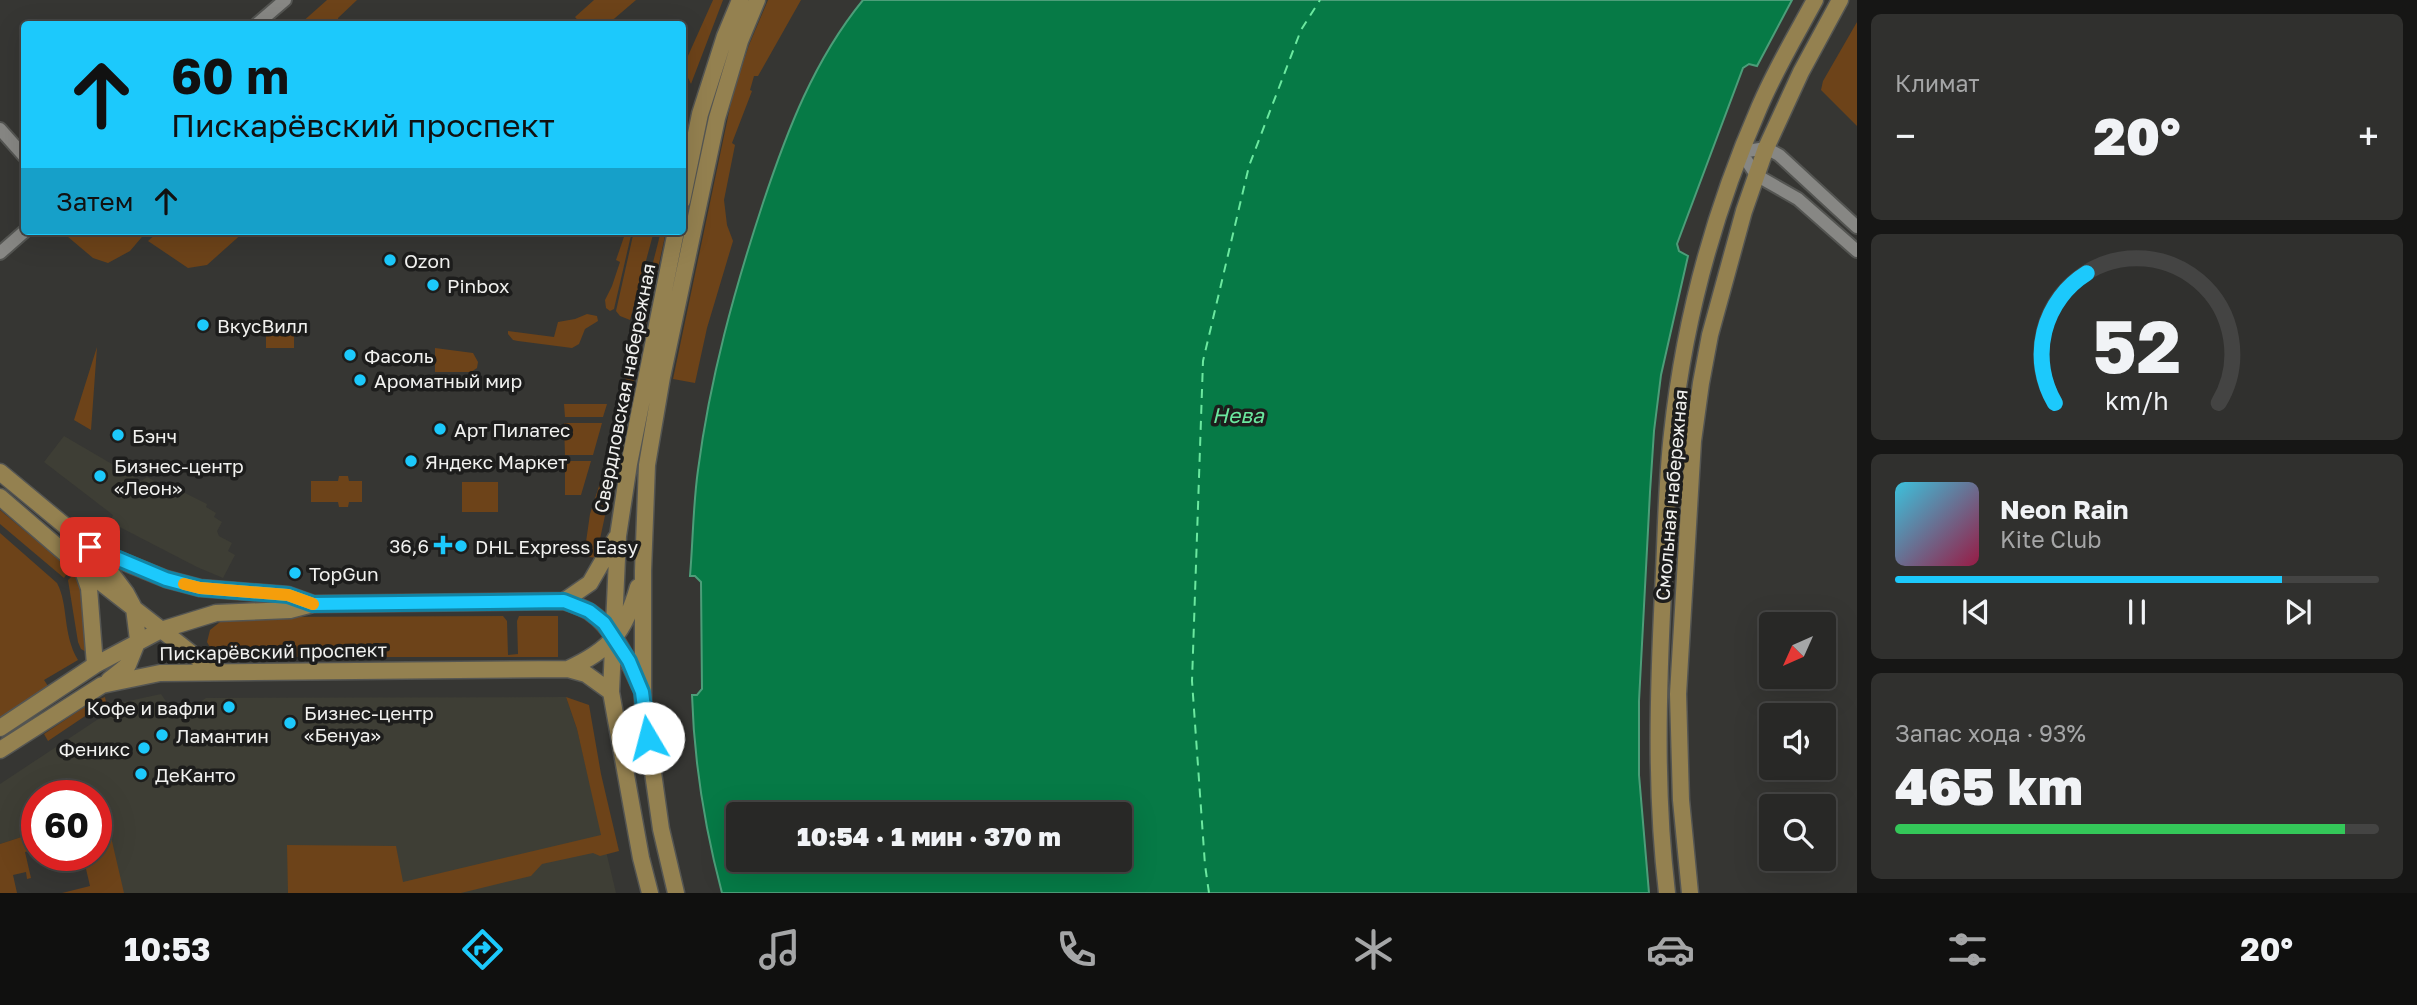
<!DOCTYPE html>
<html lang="ru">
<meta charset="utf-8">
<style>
body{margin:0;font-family:"Golos Text",sans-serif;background:#30302e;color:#f1f3f6;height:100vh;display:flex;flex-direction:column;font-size:26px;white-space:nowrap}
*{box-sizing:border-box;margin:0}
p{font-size:23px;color:#a5a6a7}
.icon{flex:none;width:38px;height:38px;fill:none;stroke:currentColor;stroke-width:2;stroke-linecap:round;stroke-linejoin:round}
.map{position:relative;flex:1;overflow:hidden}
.details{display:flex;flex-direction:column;gap:14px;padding:14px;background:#161615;width:560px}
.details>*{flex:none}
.top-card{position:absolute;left:21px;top:21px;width:665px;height:214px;border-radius:7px;box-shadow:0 7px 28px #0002,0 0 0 2px #444443;background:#1cc9fc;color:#111;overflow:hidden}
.needle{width:46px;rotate:225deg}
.tools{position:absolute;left:1759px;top:612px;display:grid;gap:14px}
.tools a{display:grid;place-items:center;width:77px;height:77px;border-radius:7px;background:#282826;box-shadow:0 7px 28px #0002,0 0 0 2px #444443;font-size:35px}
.speed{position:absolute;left:21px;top:780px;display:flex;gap:14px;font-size:35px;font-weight:700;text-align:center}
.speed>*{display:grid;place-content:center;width:91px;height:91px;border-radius:50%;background:#282826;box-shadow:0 7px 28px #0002,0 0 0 2px #444443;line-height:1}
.speed .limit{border:10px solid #d22;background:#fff;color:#111}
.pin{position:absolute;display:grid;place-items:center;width:60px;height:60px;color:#fff;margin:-30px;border-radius:14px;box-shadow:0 4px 10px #0006}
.me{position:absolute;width:77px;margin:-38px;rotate:352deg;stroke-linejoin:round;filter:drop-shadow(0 0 5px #0008)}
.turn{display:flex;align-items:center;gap:24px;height:147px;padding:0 35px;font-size:32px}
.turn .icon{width:91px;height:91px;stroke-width:2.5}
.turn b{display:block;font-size:49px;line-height:60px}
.then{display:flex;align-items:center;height:66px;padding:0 35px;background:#0003;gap:14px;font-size:26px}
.big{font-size:52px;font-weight:800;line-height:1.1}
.details .tile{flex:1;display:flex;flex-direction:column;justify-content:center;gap:10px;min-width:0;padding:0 24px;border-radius:10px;background:#30302e}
.details .dial{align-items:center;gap:0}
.dial svg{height:182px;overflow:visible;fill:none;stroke:#444443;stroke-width:7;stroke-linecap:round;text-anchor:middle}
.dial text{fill:#f1f3f6;stroke:none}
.song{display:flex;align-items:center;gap:21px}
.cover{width:84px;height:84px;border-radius:10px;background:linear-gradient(135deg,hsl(190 70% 55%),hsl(340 70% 35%))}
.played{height:7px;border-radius:4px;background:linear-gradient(90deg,#1cc9fc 80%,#444443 80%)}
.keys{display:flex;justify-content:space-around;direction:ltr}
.heat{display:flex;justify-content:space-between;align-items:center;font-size:38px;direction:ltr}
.charge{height:10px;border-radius:5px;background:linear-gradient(90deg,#34c759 93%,#444443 0)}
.trip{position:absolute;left:726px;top:802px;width:406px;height:70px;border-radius:7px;background:#282826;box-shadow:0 7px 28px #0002,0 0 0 2px #444443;font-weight:800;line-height:70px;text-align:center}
.tabs{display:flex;height:112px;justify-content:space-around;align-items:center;background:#10100f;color:#a5a6a7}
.tabs .icon{width:49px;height:49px}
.tabs .active{color:#1cc9fc}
.tabs b{font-size:32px;color:#f1f3f6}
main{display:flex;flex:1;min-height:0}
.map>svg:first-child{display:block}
.built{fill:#3e3e35}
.green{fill:#6d4319}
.water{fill:#067a46;stroke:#4c9e79;stroke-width:2;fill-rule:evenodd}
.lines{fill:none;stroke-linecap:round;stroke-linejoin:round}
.ferry{stroke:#6be89f;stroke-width:2;stroke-dasharray:9 7;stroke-linecap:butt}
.minor-casing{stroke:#545552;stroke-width:16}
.major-casing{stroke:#545552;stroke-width:19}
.minor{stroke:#878784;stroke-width:12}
.major{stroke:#948150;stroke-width:16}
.route-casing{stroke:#1283a4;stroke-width:18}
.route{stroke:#1cc9fc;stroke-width:12}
.slow{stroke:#f59e0b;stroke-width:12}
.poi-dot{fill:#1cc9fc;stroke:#1d1d1c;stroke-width:2.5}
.labels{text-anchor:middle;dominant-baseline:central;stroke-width:7;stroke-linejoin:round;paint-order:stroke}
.poi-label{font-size:19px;fill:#f1f1ef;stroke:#1d1d1c;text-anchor:start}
.street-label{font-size:19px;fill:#f1f1ef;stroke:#1d1d1c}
.water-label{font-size:21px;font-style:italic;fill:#6be89f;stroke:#1d1d1c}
</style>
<main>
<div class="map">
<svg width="1857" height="893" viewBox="0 0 1857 893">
<rect width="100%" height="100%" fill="#363633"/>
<path class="built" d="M64,436L141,481L147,477L181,495L183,492L207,504L206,507L216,513L214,517L222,522L217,531L219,536L232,543L228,551L235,555L223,578L197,567L110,522L113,515L44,462Z
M161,694L177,717L206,698L566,697L577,729L616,893H121L104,824L96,825V796H37V832L0,844V784L124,702Z"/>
<path class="green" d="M327,0H357L338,18L339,24H300Z
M594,0H636L608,24H581L575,17Z
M713,0H723L691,84L683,67Z
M768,0H801L758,76H754L750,90L752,91L732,143L735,145L724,200L727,225L733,241L707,328L695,383L673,379L733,93L749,45Z
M1857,22V126L1821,90L1823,81Z
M61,231H147L130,251L108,263L93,258Z
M159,231H245L207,265L188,268L148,241Z
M626,231H632L614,309L610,311L606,308L605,300L612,286L620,262L616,260Z
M634,231H654L630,320L620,316L616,311Z
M661,231H666L641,348L634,355L629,357Z
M587,314L597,316L598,321L585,329L579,344L572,348L518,341L513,340L508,334V331L554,337L558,322L575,319Z
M269,326L294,330V348H266V330Z
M97,347L91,430L74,420Z
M435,348L473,353L478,362L477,368L471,372H435Z
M628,368L635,374L596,558L584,556L590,514L609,455Z
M564,404H607L603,417H565Z
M564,423H602L593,455H565Z
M565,461H591L581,495H565Z
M339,476H348L349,481H362V502H349L348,507H339L338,502H311V481H338Z
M462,482H498V512H462Z
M0,510L70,569L64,578L0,524Z
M0,533L57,583C69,606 62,633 78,660L44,680L48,686L0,717Z
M74,574L82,583L88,653L81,649L78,642L68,580Z
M503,616L507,621L508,655L518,654L517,621L519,616H558V657H224L213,653L207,642L210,630L220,622L267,617Z
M105,697L106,702L48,741L44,734L89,704Z
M566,697L589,705L601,774L619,851L600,856L593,853L542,864L531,876L461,893H288L287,845L396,846L403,882L601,835L577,729Z
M108,824L124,893H62L90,886L83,856H96V825Z
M37,832V849L25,852L31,878L27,879L26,872L13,875L17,893H0V844Z"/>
<path class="water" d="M863,0H1792L1757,66L1749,64L1743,68L1677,244L1679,251L1688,256L1661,375L1654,431L1650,492L1639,701V775L1649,893H722C705,829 694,761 692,695H697L702,689L701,582L695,576H690C693,541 693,505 698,470C710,378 734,291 763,203C787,131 814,60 863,0ZM738,814H1120V859H738Z"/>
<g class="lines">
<path class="ferry" d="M1209,893L1205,865L1192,681L1203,361L1249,166L1301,30L1320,0"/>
<g class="minor-casing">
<path id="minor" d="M257,24L285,0
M0,129L24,156
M1857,227L1779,155L1766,148L1741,152L1756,175L1798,199L1857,251
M0,253L25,231"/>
</g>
<g class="major-casing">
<path id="major" d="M682,201L700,114L725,36L740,0
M0,472L93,549L126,593L134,608L138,640L128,665L109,680
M0,497L81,567L214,671
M97,551L166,579L200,588L288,595L313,604
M82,568L89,588L95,665
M564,601L590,583L616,538
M568,669C610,650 625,632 638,587
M0,728L95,665L161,630L216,613L290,610L313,604L564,601C572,604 582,607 590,612C614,628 628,661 640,686
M0,750L102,685L160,673L568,669L586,674L611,692
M650,893L641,858L611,692L618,536L629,464L676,231
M676,893L661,829L643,702V571L647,465L662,377L717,118L740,41L757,0
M1667,893C1655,792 1658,693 1663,592C1666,539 1666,486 1672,434C1684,321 1714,211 1759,108C1775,70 1796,35 1815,0
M1690,893L1681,800L1678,694L1693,441L1701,383L1710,335L1744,211L1766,148L1801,72L1840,0"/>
</g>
<use href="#minor" class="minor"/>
<use href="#major" class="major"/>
</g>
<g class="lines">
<g class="route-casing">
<path id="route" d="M90,547L166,579L200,588L288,595L313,604L564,601L589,611L604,623L629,661L642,692L648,738"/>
</g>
<use href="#route" class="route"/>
<path class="slow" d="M184,584L200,588L288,595L313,604"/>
</g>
<g class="poi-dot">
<circle cx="390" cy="260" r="7"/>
<circle cx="433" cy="285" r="7"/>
<circle cx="203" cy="325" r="7"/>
<circle cx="350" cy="355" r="7"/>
<circle cx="360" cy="380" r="7"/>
<circle cx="440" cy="429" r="7"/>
<circle cx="118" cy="435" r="7"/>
<circle cx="411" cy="461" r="7"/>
<circle cx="100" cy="476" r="7"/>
<path d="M439.5 534.5h7v7h7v7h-7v7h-7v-7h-7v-7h7z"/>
<circle cx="461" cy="546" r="7"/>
<circle cx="295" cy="573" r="7"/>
<circle cx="229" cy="707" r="7"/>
<circle cx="290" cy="723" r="7"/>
<circle cx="162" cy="735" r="7"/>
<circle cx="144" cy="748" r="7"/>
<circle cx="141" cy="774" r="7"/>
</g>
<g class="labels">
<g class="poi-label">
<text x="404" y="260">Ozon</text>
<text x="447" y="285">Pinbox</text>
<text x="217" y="325">ВкусВилл</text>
<text x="364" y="355">Фасоль</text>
<text x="374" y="380">Ароматный мир</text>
<text x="454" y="429">Арт Пилатес</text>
<text x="132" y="435">Бэнч</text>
<text x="425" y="461">Яндекс Маркет</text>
<text x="114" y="465">Бизнес-центр<tspan x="114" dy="22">«Леон»</tspan></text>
<text x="429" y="545" text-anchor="end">36,6</text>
<text x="475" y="546">DHL Express Easy</text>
<text x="309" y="573">TopGun</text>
<text x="215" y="707" text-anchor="end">Кофе и вафли</text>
<text x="304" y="712">Бизнес-центр<tspan x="304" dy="22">«Бенуа»</tspan></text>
<text x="176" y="735">Ламантин</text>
<text x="130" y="748" text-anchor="end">Феникс</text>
<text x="155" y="774">ДеКанто</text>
</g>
<g class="street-label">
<text transform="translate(624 388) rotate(-79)">Свердловская набережная</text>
<text transform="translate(1671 495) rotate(-85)">Смольная набережная</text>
<text transform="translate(273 651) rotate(-1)">Пискарёвский проспект</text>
</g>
<g class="water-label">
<text x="1238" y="415">Нева</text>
</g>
</g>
</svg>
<div class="tools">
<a><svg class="needle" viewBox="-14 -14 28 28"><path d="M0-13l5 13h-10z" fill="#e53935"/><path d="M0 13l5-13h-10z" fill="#a5a6a7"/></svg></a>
<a><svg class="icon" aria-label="sound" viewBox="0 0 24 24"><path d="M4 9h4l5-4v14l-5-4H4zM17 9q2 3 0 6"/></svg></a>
<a><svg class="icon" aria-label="search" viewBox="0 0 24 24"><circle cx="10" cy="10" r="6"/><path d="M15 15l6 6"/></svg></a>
</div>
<div class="speed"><div class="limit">60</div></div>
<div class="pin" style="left:90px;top:547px;background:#d93025"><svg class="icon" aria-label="arrive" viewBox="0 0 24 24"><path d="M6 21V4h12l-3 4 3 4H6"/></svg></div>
<svg class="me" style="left:648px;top:738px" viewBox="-20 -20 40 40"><circle r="19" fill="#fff"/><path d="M0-13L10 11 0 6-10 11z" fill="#1cc9fc"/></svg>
<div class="trip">10:54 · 1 мин · 370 m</div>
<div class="top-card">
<div class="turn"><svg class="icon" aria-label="ahead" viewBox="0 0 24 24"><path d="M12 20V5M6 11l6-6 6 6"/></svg><div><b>60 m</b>Пискарёвский проспект</div></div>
<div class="then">Затем<svg class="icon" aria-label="ahead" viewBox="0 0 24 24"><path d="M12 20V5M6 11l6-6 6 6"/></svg></div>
</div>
</div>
<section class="details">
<div class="tile"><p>Климат</p>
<div class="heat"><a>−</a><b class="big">20°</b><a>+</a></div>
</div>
<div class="tile dial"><svg viewBox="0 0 100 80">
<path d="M14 69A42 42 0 1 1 86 69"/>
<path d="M14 69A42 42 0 0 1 28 12" stroke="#1cc9fc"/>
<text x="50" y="56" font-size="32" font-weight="700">52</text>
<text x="50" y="72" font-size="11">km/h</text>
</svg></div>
<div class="tile">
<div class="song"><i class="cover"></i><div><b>Neon Rain</b><p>Kite Club</p></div></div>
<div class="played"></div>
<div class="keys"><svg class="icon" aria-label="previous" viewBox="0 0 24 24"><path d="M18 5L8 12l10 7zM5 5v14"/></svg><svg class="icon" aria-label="pause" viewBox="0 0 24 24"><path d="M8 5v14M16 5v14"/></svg><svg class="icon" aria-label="next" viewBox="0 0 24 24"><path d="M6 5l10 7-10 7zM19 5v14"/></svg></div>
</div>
<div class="tile"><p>Запас хода · 93%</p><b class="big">465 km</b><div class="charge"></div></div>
</section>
</main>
<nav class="tabs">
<b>10:53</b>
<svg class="icon active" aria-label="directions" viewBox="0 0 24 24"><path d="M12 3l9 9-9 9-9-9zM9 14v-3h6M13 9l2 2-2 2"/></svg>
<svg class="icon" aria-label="music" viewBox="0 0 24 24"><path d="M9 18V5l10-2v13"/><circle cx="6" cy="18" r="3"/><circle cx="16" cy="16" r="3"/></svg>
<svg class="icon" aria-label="phone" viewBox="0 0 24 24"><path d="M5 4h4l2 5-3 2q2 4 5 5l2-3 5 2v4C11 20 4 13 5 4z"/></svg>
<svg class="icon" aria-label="climate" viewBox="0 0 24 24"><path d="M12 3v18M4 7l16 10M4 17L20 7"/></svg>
<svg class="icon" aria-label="car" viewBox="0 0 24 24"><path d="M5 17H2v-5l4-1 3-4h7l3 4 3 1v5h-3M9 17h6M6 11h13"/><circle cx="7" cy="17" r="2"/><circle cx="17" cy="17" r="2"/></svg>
<svg class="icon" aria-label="filters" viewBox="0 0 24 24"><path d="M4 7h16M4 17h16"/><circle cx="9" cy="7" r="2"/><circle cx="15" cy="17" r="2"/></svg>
<b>20°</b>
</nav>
